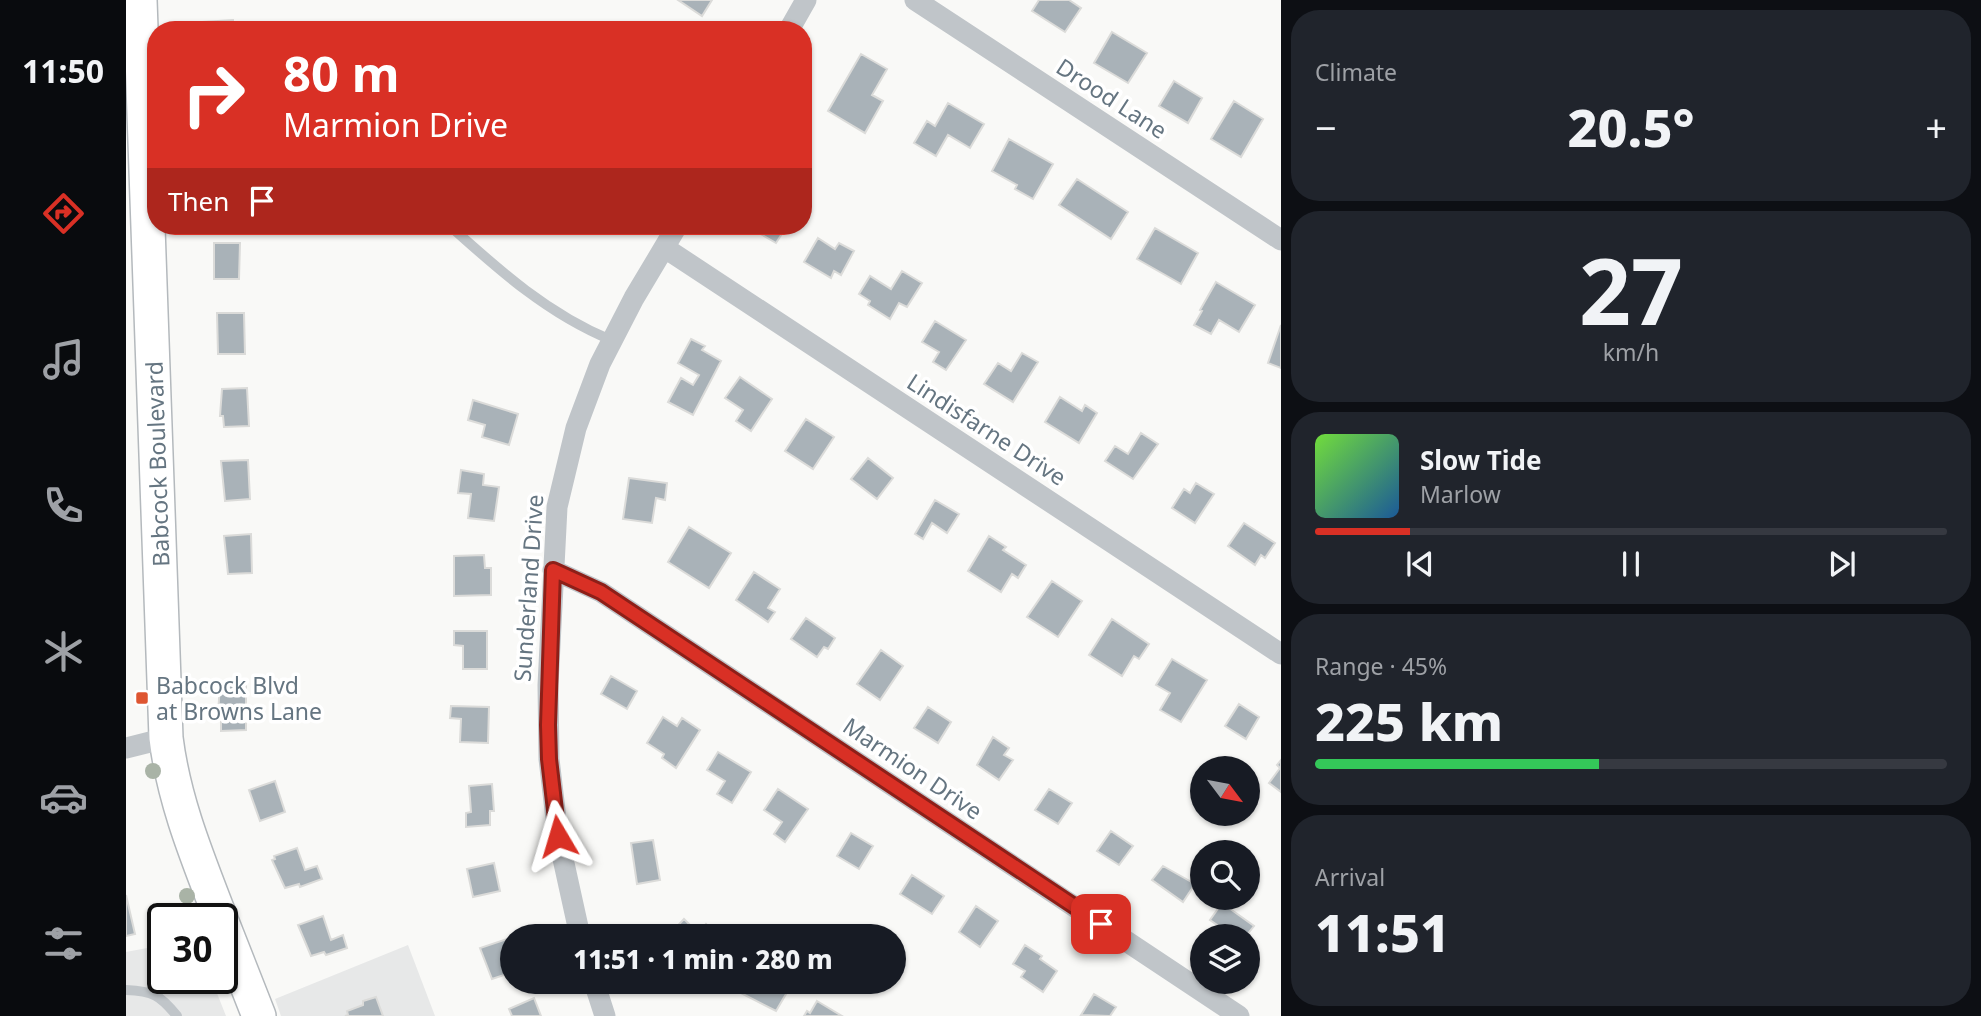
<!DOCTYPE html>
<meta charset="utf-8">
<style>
body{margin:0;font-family:"Noto Sans",sans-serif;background:#20242c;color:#f1f3f6;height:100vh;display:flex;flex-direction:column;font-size:26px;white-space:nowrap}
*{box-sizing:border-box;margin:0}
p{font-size:23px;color:#9ea1a6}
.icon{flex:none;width:38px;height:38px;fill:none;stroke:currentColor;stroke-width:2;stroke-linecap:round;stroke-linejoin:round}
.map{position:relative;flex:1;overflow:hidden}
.panel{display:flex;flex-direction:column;gap:10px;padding:10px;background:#0d0f14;width:700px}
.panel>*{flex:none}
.guide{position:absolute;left:21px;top:21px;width:665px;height:214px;border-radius:28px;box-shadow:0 2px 5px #0004;background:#d93025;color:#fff;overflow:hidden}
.needle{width:46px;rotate:122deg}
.controls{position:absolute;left:1064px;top:756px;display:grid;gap:14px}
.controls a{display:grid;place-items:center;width:70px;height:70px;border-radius:50%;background:#171b24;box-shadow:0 2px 5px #0004;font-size:35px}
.speed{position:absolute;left:21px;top:903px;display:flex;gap:14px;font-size:35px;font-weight:700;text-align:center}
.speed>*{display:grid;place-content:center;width:91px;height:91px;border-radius:50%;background:#171b24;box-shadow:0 2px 5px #0004;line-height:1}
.speed .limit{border:4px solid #111;border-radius:10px;background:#fff;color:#111}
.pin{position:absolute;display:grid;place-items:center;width:60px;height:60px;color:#fff;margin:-30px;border-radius:14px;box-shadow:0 4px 10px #0006}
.me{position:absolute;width:77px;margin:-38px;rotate:353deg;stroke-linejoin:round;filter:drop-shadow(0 0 5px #0008)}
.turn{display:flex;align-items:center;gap:24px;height:147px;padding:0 21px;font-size:32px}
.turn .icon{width:91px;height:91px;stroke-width:2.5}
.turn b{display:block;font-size:49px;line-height:60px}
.then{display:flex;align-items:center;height:66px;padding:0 21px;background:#0003;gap:14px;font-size:26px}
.big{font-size:52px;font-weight:800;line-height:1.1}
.panel .widget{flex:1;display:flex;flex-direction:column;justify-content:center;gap:10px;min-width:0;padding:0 24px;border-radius:28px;background:#20242c}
.panel .dial{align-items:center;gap:0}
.dial b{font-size:91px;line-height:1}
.song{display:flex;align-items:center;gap:21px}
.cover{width:84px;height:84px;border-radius:10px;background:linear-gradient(135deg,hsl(100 70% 55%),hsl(210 70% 35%))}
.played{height:7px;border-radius:4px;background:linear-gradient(90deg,#d93025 15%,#363941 15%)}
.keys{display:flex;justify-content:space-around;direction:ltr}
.heat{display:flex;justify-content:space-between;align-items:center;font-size:38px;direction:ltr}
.charge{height:10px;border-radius:5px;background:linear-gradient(90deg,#34c759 45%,#363941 0)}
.trip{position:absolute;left:374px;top:924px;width:406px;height:70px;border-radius:35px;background:#171b24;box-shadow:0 2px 5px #0004;font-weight:800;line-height:70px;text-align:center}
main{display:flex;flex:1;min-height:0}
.tabs{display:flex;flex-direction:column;width:126px;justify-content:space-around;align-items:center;background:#090b0e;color:#9ea1a6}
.tabs .icon{width:49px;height:49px}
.tabs .active{color:#d93025}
.tabs b{font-size:32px;color:#f1f3f6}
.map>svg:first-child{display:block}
.built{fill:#e7e8e8}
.building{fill:#a9b2b8;stroke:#dbdbd9;stroke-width:2}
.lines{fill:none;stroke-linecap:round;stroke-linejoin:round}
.primary-casing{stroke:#b4b9bd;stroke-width:36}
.service{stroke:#c0c5c9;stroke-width:10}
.minor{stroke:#c0c5c9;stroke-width:21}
.primary{stroke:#fff;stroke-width:33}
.tree{fill:#a9b3a6}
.route-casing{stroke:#8d1f18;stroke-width:18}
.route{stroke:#d93025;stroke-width:12}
.poi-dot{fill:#de5531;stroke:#fff;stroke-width:2.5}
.labels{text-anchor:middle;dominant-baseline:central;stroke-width:7;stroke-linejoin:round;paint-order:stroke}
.street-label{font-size:23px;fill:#657581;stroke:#fff}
.poi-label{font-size:23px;fill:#657581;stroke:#fff;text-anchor:start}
</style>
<main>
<nav class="tabs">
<b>11:50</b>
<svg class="icon active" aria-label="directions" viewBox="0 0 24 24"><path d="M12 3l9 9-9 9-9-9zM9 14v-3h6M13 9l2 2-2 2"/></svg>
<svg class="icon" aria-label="music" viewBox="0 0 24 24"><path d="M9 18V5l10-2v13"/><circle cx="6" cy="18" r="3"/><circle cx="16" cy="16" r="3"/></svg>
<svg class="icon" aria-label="phone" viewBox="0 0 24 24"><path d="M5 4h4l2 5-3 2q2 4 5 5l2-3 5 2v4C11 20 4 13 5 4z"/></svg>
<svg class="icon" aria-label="climate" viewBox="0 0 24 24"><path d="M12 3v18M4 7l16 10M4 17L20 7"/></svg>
<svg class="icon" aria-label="car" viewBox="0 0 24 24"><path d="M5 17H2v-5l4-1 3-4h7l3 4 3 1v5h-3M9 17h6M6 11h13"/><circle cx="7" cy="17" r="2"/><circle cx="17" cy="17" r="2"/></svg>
<svg class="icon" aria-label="filters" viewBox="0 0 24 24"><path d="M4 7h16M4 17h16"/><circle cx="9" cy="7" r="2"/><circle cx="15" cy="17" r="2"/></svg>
</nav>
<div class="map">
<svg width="1155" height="1016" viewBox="0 0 1155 1016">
<rect width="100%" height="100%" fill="#f9f9f7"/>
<path class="built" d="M37,945V978H85L100,1016H0V952Z
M282,945L309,1016H155L149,999Z"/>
<path class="building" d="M552,0H586L576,16Z
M913,0H943L955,8L939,32L906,11Z
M107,20L108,30H78L77,22Z
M986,32L1021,53L1002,83L968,63Z
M735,54L761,69L746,95L757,101L739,133L702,111Z
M1048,81L1076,98L1062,123L1033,106Z
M1108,101L1137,119L1115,157L1085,139Z
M822,103L858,124L844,148L822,135L810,156L788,143L801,121L809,126Z
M883,139L927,164L907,199L889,189L891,185L866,171Z
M951,179L1002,212L985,239L933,205Z
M621,226H661L650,243Z
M1029,228L1072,253L1055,284L1011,259Z
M692,238L709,249L713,243L728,251L715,275L708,271L705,278L678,262Z
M88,243H114L113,279H88Z
M776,271L796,283L781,307L773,303L764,319L742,305L744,301L733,294L744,276L765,289Z
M1090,282L1129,305L1113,332L1093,320L1085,334L1068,325L1076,311L1074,310Z
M91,313H118L119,354H92Z
M809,321L840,340L820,370L807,362L813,352L796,342Z
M1155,325V368L1142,363Z
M565,339L579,346L576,350L595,361L567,415L542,402L555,378L567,385L573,375L552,363Z
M896,353L912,362L887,402L858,384L872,363L885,371Z
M614,377L646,399L625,431L610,421L617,410L599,398Z
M121,388L123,426L98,427L97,416H94L96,389Z
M934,397L956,411L959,405L971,413L953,443L919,422Z
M347,400L392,414L383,445L356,437L359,425L342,420Z
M680,419L708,437L687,469L659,451Z
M1015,433L1032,444L1007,479L979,461L989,446L1002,454Z
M742,458L767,478L751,499L725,479Z
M122,460L124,499L99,501L95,461Z
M335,470L358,474L357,485L373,487L368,521L342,518L345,494L332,493Z
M503,478L541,483L539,500L530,498L526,523L497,519Z
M1070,483L1088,494L1069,523L1046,508L1058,489L1064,493Z
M809,500L833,514L821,533L806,523L797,539L789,534Z
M1118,523L1149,543L1139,558L1135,555L1129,565L1102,546Z
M563,527L605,553L583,588L542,562Z
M125,534L126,573L102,574L98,536Z
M863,536L880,547L877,550L900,565L892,578L886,574L875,592L842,571Z
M358,555L359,568H365V595L328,596V556Z
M628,572L654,589L642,608L649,612L642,622L610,600Z
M926,581L956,601L932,637L901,617Z
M680,618L709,638L702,649L698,647L691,657L665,639Z
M986,619L1023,644L1013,659L1008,656L996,676L963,655Z
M328,631H361V669H337V646L328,645Z
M755,650L777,666L754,700L731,684Z
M1046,659L1081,680L1055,722L1034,710L1044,693L1030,685Z
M485,676L511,691L501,709L475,694Z
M94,683H120V730L95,731V715H92Z
M1113,704L1133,717L1120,739L1099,726Z
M325,706L363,707L362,743L334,742L335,719L324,718Z
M802,707L825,722L812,743L788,728Z
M537,717L551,726L556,718L574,730L550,768L536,758L538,754L521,743Z
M867,737L883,748L878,755L887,760L873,780L851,765Z
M592,752L625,772L606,803L591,794L599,781L581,770Z
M1155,760V792L1143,783L1154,768L1151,765Z
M149,781L159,812L134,821L123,790Z
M366,784L368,811H364V825L340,827V813L345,812L343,786Z
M652,789L682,809L659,842L648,834L656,822L638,810Z
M923,789L946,803L932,824L909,810Z
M985,831L1007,846L993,865L971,851Z
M725,833L747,846L733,869L711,856Z
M527,840L534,880L511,884L505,843Z
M171,848L179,870L191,866L196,879L174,887L173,884L159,888L146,860L149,859L148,856Z
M368,863L374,891L347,897L341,869Z
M1037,866L1069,884L1057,902L1026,880Z
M786,875L818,896L806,914L774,894Z
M0,895L9,934L0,936Z
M1096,903L1128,926L1120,936H1107L1084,920Z
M850,906L872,921L854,947L833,932Z
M197,916L205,940L217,935L221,948L200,955L198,952L185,956L172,925Z
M558,919L572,933L580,924L592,936H542Z
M387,937V972L366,979L354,948Z
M899,945L916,956L914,959L931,971L917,992L895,977L899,971L887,964Z
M609,982H660L655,991L660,994L650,1011L607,989Z
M968,994L990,1007L984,1016L955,1015Z
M250,997L257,1016H219L222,1015L221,1011L237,1005V1001Z
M408,998L415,1016H386L383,1009Z
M691,1001L716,1016H678L681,1011L684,1013Z"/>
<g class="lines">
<g class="primary-casing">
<path id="primary" d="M14,0L40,738C48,802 72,859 95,919
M96,922L133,1016"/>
</g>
<path class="service" d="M324,226C374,271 422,314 485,340
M0,990C27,991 34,995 51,1016"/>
<path class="minor" d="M789,0L1155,240
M663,30L680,0
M539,248L1155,654
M427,570L475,592L1113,1016
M0,748L40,738
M454,936L432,836L423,759L422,685L431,507L450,428L474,364L508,298L551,226
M468,982L479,1016"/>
<use href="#primary" class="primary"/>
</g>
<g class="tree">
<circle cx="27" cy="771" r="8"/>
<circle cx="61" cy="896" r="8"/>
</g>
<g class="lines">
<g class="route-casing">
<path id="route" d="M432,836L423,759L422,725L427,570L475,592L975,924"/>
</g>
<use href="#route" class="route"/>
</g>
<rect class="poi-dot" x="9" y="691" width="14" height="14" rx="3.5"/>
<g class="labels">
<g class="street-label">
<text transform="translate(986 98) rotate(33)">Drood Lane</text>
<text transform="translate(861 429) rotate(33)">Lindisfarne Drive</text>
<text transform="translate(31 464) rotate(-92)">Babcock Boulevard</text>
<text transform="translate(402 588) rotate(-86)">Sunderland Drive</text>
<text transform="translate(787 768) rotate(34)">Marmion Drive</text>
</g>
<g class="poi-label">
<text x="30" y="685">Babcock Blvd<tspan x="30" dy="26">at Browns Lane</tspan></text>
</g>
</g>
</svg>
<div class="controls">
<a><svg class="needle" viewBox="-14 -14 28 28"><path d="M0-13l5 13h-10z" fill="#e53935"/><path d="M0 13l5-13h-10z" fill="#9ea1a6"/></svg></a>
<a><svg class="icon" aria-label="search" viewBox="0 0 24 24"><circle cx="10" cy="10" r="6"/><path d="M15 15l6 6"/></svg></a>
<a><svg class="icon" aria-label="layers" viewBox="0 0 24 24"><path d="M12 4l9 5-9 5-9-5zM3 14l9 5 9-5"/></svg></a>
</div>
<div class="speed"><div class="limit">30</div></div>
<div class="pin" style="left:975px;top:924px;background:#d93025"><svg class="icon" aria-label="arrive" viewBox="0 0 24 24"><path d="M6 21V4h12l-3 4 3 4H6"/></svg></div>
<svg class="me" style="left:432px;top:836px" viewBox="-20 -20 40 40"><path d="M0-17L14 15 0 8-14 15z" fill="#d93025" stroke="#fff" stroke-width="4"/></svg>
<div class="trip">11:51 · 1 min · 280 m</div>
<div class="guide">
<div class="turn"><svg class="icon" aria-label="right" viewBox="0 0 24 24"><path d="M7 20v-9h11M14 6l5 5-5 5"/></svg><div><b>80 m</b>Marmion Drive</div></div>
<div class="then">Then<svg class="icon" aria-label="arrive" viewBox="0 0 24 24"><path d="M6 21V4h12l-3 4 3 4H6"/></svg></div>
</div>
</div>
<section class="panel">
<div class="widget"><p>Climate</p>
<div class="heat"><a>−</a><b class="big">20.5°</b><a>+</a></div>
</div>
<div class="widget dial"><b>27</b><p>km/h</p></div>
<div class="widget">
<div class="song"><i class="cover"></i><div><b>Slow Tide</b><p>Marlow</p></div></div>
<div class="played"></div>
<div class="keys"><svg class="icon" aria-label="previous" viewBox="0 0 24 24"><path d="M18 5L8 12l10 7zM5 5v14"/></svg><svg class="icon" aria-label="pause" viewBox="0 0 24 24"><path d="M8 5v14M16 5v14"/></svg><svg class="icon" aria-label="next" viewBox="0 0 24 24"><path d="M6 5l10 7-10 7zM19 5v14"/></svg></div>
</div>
<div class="widget"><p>Range · 45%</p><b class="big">225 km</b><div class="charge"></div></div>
<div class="widget"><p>Arrival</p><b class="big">11:51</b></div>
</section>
</main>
